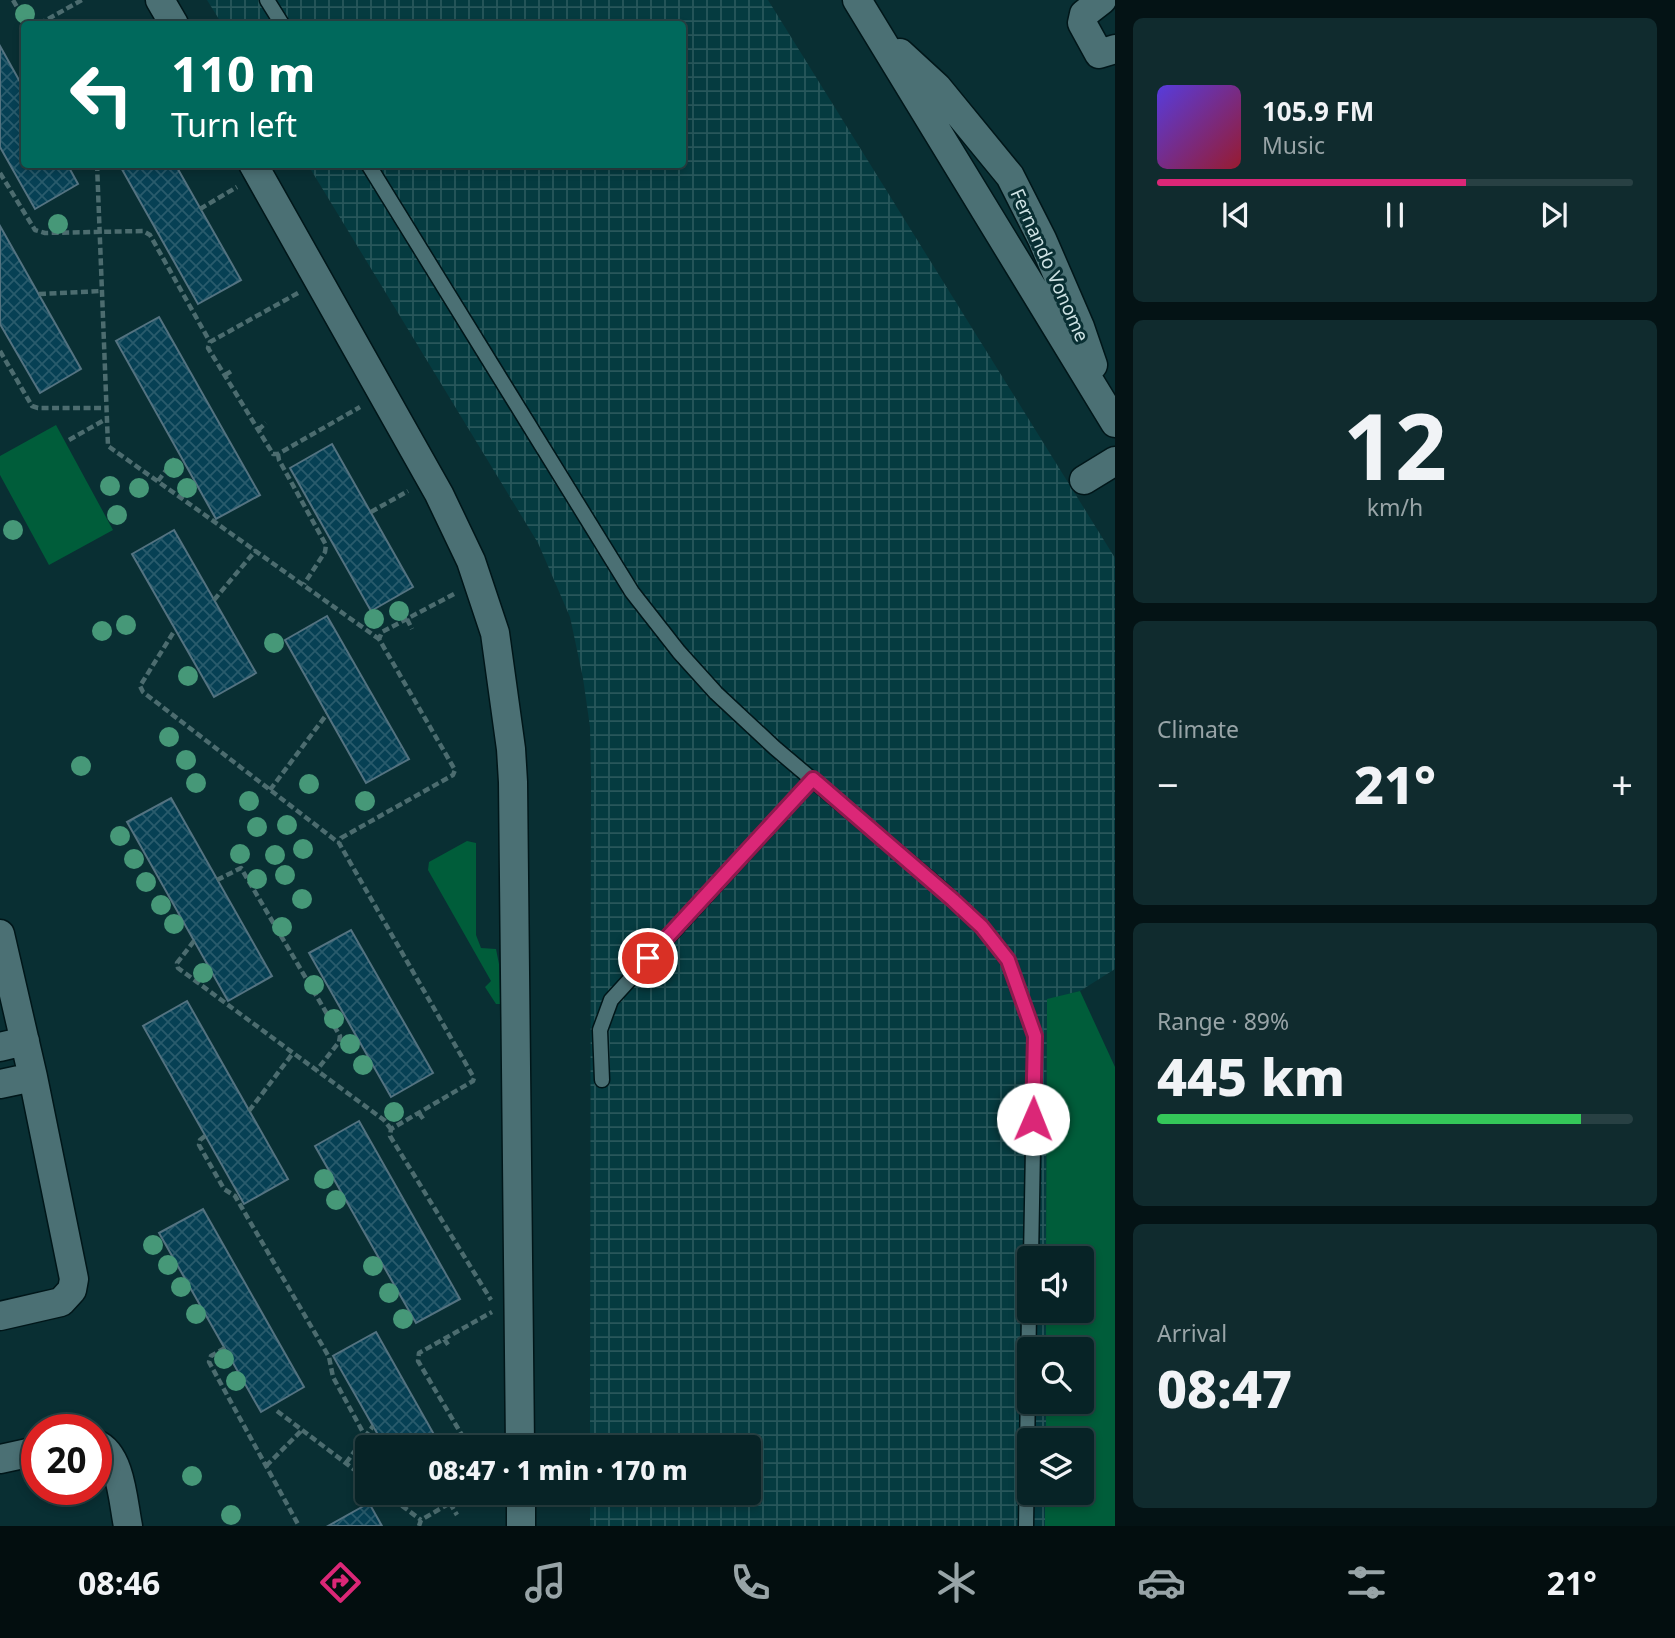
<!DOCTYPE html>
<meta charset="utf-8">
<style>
body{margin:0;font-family:"Noto Sans",sans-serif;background:#102b2e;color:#f1f3f6;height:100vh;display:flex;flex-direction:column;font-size:26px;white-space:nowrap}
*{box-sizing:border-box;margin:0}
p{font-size:23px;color:#98a4a7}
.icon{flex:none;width:38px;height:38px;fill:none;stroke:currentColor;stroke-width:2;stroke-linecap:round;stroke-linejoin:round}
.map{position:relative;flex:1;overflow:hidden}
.details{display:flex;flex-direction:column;gap:18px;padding:18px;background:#041315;width:560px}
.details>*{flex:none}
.banner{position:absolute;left:21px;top:21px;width:665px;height:147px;border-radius:7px;box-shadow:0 4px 10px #0003,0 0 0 2px #284043;background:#00695c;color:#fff;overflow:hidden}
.controls{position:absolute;left:1017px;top:1246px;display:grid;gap:14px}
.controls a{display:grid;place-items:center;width:77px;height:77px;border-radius:7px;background:#072326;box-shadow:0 4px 10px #0003,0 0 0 2px #284043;font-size:35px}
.speed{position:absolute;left:21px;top:1414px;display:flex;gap:14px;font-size:35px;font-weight:700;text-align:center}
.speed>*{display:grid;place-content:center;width:91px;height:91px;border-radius:50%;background:#072326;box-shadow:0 4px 10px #0003,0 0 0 2px #284043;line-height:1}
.speed .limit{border:10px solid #d22;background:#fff;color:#111}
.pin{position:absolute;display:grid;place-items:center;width:60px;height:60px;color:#fff;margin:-30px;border:4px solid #fff;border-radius:50%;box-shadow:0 2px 7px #0007}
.me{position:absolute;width:77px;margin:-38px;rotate:1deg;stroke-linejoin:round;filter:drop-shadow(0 0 5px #0008)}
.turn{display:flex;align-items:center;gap:24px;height:147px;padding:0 35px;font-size:32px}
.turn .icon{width:91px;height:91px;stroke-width:2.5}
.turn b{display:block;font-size:49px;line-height:60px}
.big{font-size:52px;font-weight:800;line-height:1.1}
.details .widget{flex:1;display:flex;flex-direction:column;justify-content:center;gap:10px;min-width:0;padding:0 24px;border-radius:10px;background:#102b2e}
.details .dial{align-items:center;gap:0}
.dial b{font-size:91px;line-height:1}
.song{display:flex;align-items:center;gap:21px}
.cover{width:84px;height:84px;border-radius:10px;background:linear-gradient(135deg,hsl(250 70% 55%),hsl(350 70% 35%))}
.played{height:7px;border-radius:4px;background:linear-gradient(90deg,#db2777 65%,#284043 65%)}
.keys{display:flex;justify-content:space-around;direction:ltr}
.heat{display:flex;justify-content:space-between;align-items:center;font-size:38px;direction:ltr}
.charge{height:10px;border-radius:5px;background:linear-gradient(90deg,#34c759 89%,#284043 0)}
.trip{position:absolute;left:355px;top:1435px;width:406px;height:70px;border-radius:7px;background:#072326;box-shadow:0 4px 10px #0003,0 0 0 2px #284043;font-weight:800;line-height:70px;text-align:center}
.tabs{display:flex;height:112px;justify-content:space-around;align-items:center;background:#030e0f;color:#98a4a7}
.tabs .icon{width:49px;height:49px}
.tabs .on{color:#db2777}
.tabs b{font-size:32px;color:#f1f3f6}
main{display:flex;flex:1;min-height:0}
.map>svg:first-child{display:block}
.industrial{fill:url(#industrial-grid)}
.green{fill:#005d3a}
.building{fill:url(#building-cross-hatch);stroke:#547381;stroke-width:2}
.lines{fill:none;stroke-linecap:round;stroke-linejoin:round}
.service-casing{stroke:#001619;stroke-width:17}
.minor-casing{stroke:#001619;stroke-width:31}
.path{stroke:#4c6c6f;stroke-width:4.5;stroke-dasharray:7 3.5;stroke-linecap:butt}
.service{stroke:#4b7074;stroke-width:14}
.minor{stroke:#4b7074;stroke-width:28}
.tree{fill:#469878}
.route-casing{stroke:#8e194d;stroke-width:18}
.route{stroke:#db2777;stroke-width:12}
.labels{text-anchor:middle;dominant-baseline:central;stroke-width:6;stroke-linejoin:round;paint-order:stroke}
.street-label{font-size:19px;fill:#cfe3e5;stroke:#092f33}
</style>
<main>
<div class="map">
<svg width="1115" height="1526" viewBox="0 0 1115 1526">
<defs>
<pattern id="industrial-grid" width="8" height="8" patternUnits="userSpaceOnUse" patternTransform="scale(1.75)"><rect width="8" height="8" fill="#053b40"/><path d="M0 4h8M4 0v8" fill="none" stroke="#28575b"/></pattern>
<pattern id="building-cross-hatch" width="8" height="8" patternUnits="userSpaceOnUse" patternTransform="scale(1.75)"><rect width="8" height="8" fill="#064054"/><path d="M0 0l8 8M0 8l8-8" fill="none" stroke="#295b6c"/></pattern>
</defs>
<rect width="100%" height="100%" fill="#092f33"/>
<path class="industrial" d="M207,0H768L1115,558V969L1080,991L1047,1000L1046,1258H1029V1311H1046V1349H1029V1402H1046V1440H1029V1493H1045V1526H590V1493H749V1447H590L591,777L590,727L583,678L570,617L538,543L308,165L682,164V24H222Z"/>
<path class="green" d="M56,425L113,530L49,565L0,475V456Z
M467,841L476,843V935L481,948L496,949L499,964L500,1004H496L485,987L491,981L428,870L429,862Z
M1080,991L1115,1067V1526H1045V1493H1082V1440H1046V1402H1082V1349H1046V1311H1082V1258H1046L1047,999Z"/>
<path class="building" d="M0,46L24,89V164H67L78,184L35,209L0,147Z
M119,164H175L241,280L198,304Z
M0,226L81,369L40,393L0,324Z
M159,317L260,495L216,519L116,341Z
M332,444L413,587L371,611L290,468Z
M174,530L256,673L214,697L132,554Z
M327,616L409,759L366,783L285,640Z
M171,798L272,976L228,1001L127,822Z
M351,930L433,1073L391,1097L309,953Z
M187,1001L288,1179L244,1204L143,1026Z
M359,1121L460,1299L416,1323L315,1146Z
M203,1209L304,1387L261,1412L159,1233Z
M376,1332L441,1447H385L333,1356Z
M369,1503L382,1526H328Z"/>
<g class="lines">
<g class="service-casing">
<path id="service" d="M267,0L282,24
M368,164L632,592L679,652L716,693L775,748L938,886L982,927L1008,960L1035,1036L1031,1258
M602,1080L600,1030L611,1000L813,779
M1026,1526L1029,1311"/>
</g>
<g class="minor-casing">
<path id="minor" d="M160,0L174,24
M857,0L1115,423
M1102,0L1084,14L1082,23L1099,54L1115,49
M900,53L937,87L1010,176L1042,239L1080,327L1093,365
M253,164L439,494L471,561L495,633L511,749L513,782L520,1447
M1084,480L1115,461
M0,934L33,1077L74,1279L72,1290L61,1302L0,1316
M0,1047L25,1041
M0,1084L33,1077
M96,1444C121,1454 123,1502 128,1526
M0,1459L37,1451
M521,1493V1526"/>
</g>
<path class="path" d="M13,0L27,24
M39,24L82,0
M97,164L108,446L379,639
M0,173L35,230L45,233L143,231L150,235L210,342
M200,209L237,187
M298,293L210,342L208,348L273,454H278L360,407
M39,294L101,291
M0,351L32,406L38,408H105
M225,375L233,370
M258,430L266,423
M69,440L106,419
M278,454L279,460L326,545L325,552L304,584
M158,481L176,457
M371,512L408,491
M454,594L382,632L379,639L455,770L453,775L341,838L339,843L474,1078L473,1081L391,1129L390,1136L491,1300
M214,600L256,550
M407,619L412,629
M173,633L140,686L143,692L339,843
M270,790L327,714
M217,880L241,868L340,1036L339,1042L317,1070
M194,941L177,963L178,968L384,1120L391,1129
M249,1111L293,1053
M419,1113L424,1120
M205,1136L200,1140L199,1145L224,1189L235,1196L329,1357L333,1377L365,1436
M444,1339L449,1346
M225,1348L211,1356L209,1362L299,1526
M277,1411L368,1480
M469,1447L418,1361L419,1353L492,1312
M346,1463L373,1426
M266,1466L302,1430
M385,1493L421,1520
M450,1503L457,1515
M419,1526L421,1520L467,1493"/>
<use href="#service" class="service"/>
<use href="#minor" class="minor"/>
</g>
<g class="tree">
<circle cx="25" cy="14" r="10"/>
<circle cx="58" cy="224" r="10"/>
<circle cx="174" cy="468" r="10"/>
<circle cx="110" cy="486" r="10"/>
<circle cx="139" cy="488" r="10"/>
<circle cx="187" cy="488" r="10"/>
<circle cx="117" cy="515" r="10"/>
<circle cx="13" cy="530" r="10"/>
<circle cx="399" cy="611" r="10"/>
<circle cx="374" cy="619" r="10"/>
<circle cx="126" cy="625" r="10"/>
<circle cx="102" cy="631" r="10"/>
<circle cx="274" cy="643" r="10"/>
<circle cx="188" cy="676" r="10"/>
<circle cx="169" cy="737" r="10"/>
<circle cx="186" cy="760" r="10"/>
<circle cx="81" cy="766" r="10"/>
<circle cx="196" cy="783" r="10"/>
<circle cx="309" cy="784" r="10"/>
<circle cx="249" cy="801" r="10"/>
<circle cx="365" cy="801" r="10"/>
<circle cx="287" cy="825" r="10"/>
<circle cx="257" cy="827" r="10"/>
<circle cx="120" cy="836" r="10"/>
<circle cx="303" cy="849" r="10"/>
<circle cx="240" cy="854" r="10"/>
<circle cx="275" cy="855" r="10"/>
<circle cx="134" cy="859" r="10"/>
<circle cx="285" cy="875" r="10"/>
<circle cx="257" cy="879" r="10"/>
<circle cx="146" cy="882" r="10"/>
<circle cx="302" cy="899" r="10"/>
<circle cx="161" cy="905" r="10"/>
<circle cx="174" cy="924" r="10"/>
<circle cx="282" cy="927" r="10"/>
<circle cx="203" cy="973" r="10"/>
<circle cx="314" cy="985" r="10"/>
<circle cx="334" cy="1019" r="10"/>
<circle cx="350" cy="1044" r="10"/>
<circle cx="363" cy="1065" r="10"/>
<circle cx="394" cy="1112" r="10"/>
<circle cx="324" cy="1179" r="10"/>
<circle cx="336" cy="1200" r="10"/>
<circle cx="153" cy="1245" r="10"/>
<circle cx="168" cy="1265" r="10"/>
<circle cx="373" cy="1266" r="10"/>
<circle cx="181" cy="1287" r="10"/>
<circle cx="389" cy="1293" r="10"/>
<circle cx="196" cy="1314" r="10"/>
<circle cx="403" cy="1319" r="10"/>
<circle cx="224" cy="1359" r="10"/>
<circle cx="236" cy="1381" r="10"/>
<circle cx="192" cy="1476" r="10"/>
<circle cx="231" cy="1515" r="10"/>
</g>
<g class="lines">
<g class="route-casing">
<path id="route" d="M648,958L813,779L953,900L982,927L1008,960L1035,1036L1033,1119"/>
</g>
<use href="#route" class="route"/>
</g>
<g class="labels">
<g class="street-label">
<text transform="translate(1050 265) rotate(66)">Fernando Vonome</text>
</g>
</g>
</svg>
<div class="controls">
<a><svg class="icon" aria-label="sound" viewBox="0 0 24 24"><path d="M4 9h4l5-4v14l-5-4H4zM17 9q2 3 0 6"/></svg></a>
<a><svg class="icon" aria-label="search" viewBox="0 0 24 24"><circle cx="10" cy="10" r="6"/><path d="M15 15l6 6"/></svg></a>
<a><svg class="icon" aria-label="layers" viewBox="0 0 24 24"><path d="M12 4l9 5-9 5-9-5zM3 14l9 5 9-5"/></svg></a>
</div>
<div class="speed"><div class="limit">20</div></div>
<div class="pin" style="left:648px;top:958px;background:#d93025"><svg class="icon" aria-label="arrive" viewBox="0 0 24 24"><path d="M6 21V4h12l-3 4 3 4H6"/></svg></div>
<svg class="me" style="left:1033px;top:1119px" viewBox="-20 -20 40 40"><circle r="19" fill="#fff"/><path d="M0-13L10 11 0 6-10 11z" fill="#db2777"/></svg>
<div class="trip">08:47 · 1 min · 170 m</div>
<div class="banner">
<div class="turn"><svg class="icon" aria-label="left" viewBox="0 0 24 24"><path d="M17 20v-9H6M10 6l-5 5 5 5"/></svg><div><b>110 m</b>Turn left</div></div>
</div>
</div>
<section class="details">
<div class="widget">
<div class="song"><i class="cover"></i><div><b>105.9 FM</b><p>Music</p></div></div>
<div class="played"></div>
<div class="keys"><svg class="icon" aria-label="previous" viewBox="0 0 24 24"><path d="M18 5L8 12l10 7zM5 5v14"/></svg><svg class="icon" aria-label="pause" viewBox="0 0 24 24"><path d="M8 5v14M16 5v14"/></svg><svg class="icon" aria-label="next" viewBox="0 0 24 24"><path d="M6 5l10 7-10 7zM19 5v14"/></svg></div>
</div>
<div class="widget dial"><b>12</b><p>km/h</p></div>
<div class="widget"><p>Climate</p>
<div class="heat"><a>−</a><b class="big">21°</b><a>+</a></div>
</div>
<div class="widget"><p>Range · 89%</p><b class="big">445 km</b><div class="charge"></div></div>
<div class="widget"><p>Arrival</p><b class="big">08:47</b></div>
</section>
</main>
<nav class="tabs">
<b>08:46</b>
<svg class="icon on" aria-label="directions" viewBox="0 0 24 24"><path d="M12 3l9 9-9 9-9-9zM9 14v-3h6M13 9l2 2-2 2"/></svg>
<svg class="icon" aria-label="music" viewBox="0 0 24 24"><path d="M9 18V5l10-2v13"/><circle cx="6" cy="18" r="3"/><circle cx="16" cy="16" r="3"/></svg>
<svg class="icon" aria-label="phone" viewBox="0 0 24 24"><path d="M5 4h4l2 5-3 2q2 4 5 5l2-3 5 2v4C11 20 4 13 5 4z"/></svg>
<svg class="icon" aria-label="climate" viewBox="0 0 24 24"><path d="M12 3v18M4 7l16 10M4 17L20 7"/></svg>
<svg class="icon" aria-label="car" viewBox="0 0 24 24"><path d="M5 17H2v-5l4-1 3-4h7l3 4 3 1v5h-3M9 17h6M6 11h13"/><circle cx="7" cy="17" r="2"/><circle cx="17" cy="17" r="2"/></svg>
<svg class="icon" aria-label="filters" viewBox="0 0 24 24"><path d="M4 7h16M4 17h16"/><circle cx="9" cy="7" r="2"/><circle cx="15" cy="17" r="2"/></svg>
<b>21°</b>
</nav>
